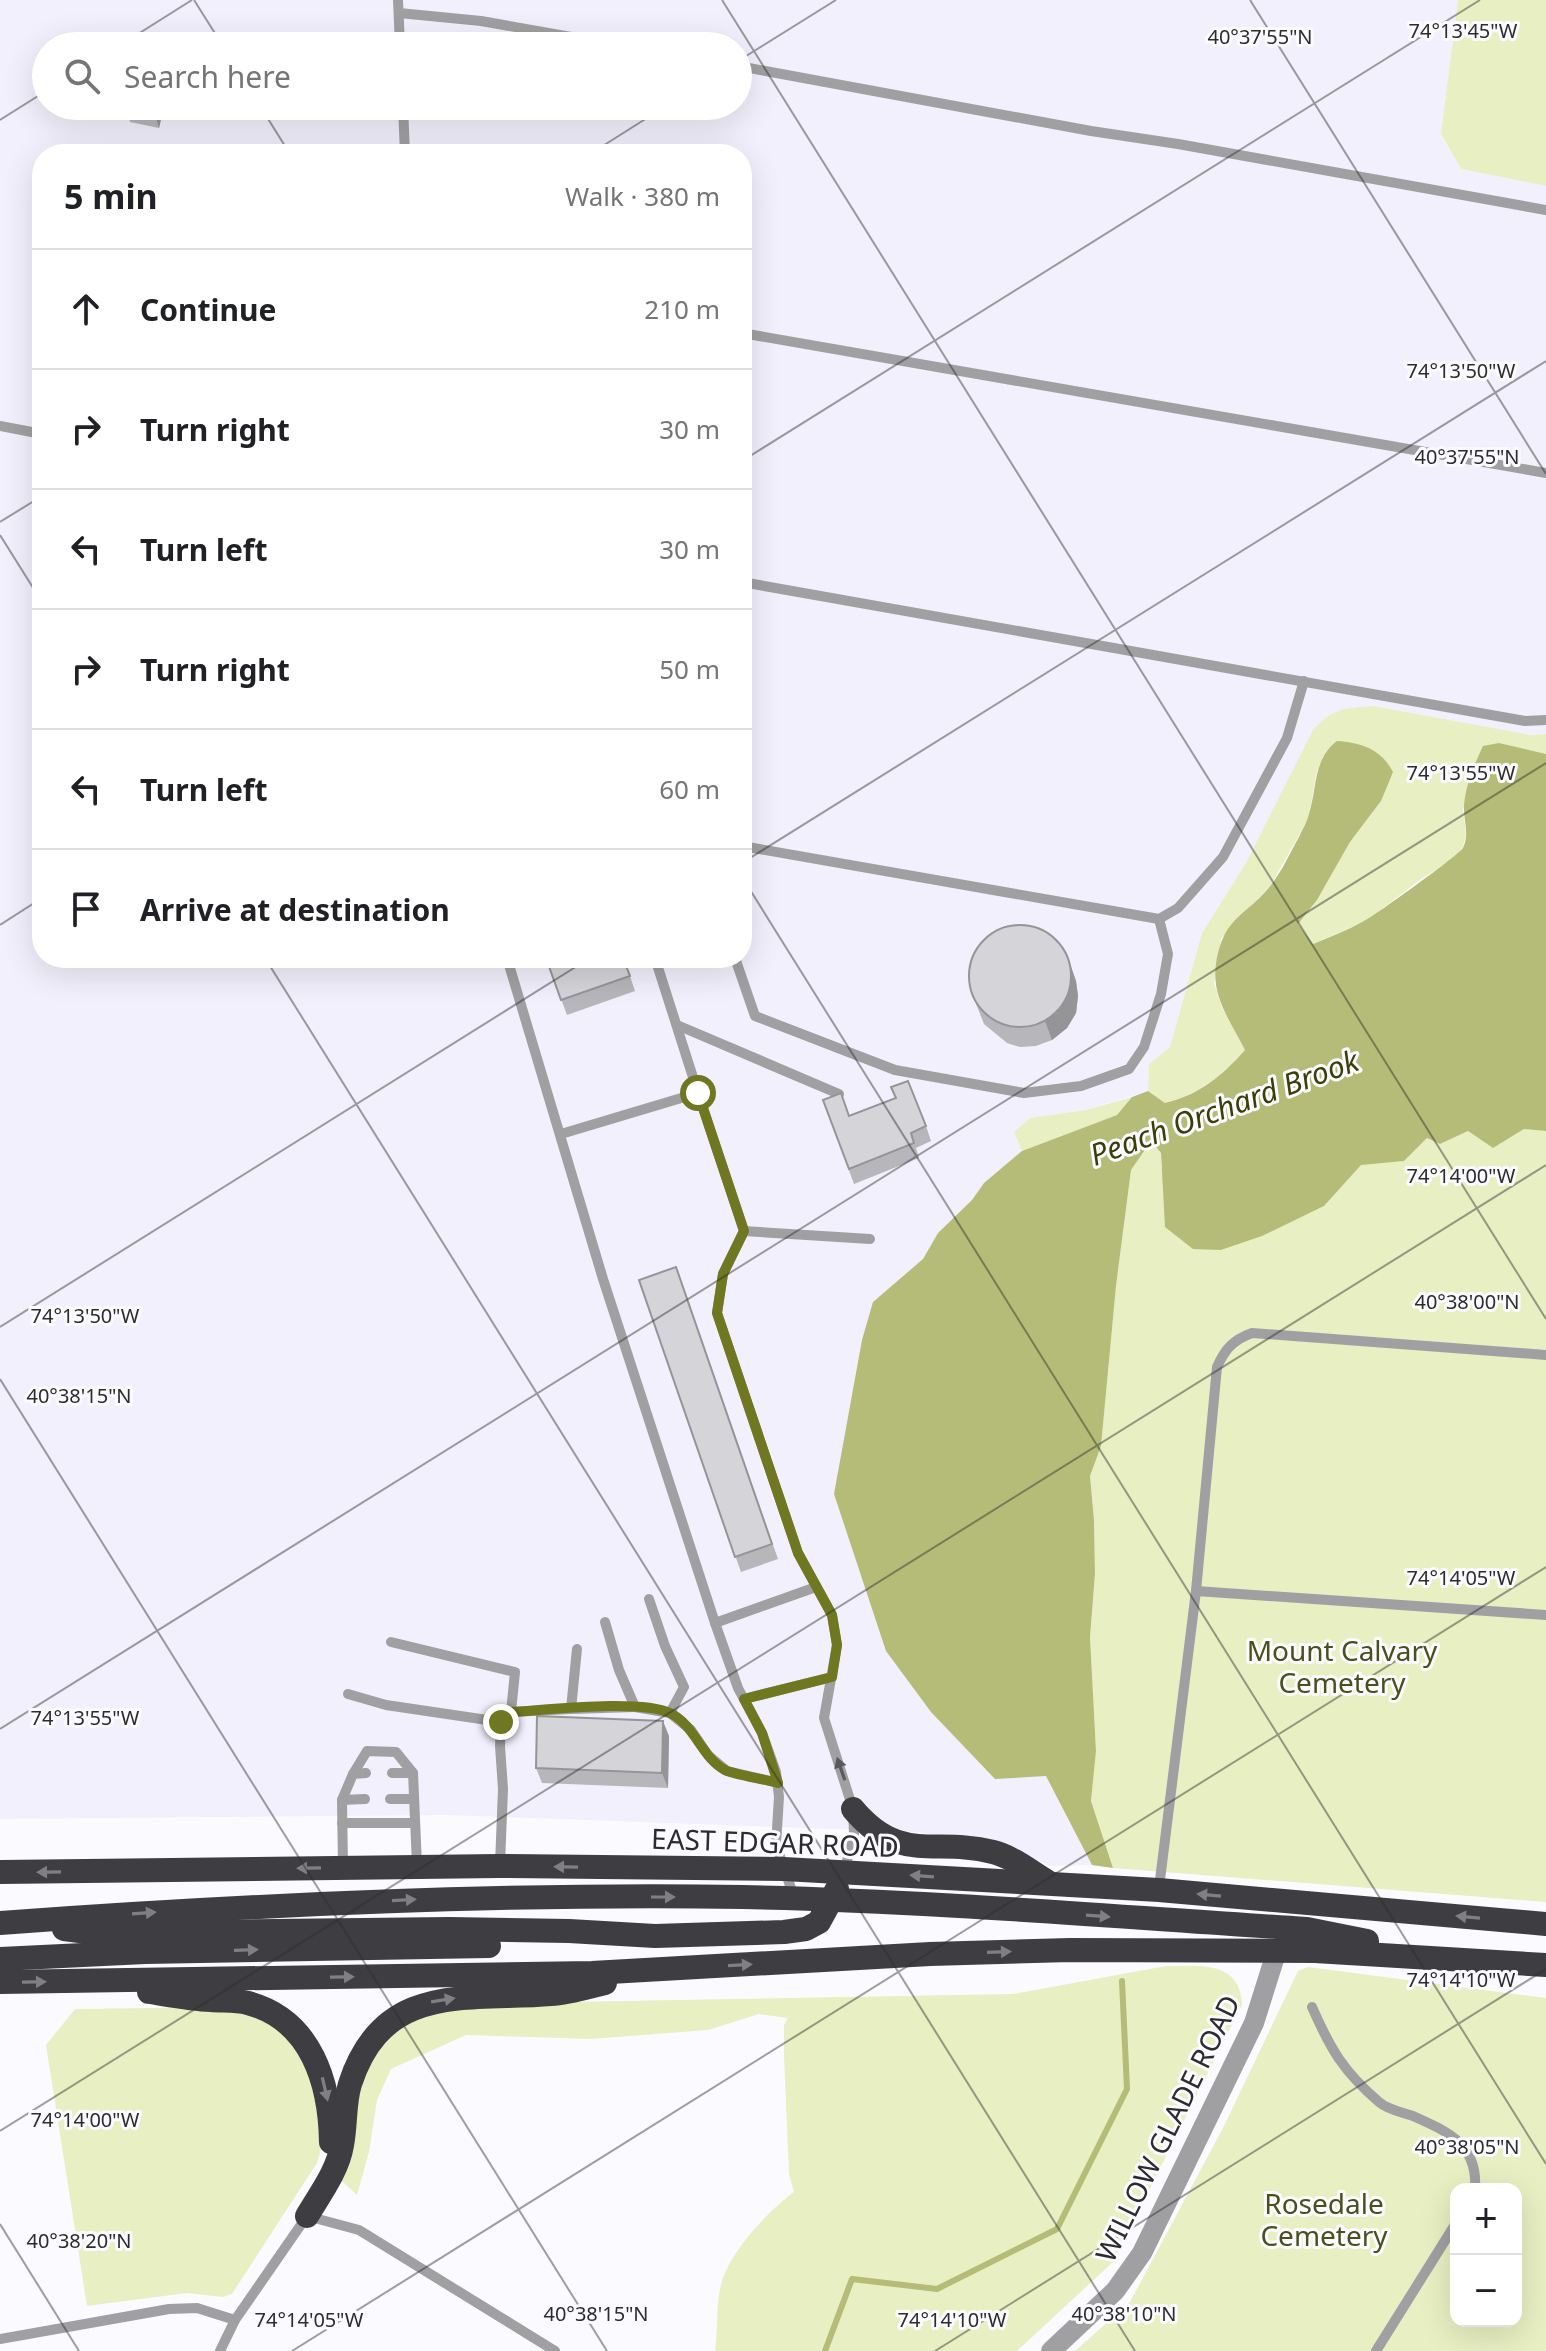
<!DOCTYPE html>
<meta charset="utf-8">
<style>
body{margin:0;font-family:"Noto Sans",sans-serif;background:#f6f6f6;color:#202124}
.controls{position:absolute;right:24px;bottom:24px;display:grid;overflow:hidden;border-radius:16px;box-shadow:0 8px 32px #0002}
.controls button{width:72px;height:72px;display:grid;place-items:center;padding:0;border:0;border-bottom:2px solid #e0e0e0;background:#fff;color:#202124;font:40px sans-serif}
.stop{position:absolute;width:24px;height:24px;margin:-18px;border:6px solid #6f7720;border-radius:50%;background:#fff}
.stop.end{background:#6f7720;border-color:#fff;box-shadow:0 2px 8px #0008}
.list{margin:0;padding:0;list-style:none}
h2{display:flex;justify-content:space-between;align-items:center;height:104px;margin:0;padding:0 32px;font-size:34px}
h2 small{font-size:26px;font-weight:400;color:#757577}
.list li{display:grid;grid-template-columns:52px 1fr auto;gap:24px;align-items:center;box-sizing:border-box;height:120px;padding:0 32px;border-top:2px solid #e0e0e0}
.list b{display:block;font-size:30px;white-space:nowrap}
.list em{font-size:26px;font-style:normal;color:#757577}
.icon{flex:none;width:44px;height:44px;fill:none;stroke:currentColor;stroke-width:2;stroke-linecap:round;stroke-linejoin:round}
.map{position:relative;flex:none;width:1546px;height:2351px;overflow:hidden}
.search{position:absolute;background:#fff;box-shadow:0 8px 32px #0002;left:32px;top:32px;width:720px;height:88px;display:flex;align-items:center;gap:20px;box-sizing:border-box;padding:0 28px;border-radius:44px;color:#757577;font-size:30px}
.panel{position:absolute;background:#fff;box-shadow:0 8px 32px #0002;left:32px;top:144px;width:720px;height:824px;border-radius:32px}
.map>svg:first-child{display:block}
.built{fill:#f2f0fc;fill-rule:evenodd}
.green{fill:#e8efc2;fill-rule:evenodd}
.water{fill:#b4bc77}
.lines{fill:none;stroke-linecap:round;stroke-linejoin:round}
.stream{stroke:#b4bc77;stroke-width:6}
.lane{stroke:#a0a0a2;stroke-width:10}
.street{stroke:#a0a0a2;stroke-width:20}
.highway{stroke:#3e3d41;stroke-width:24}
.wall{fill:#b7b6ba}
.shaded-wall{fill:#959497}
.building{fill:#d5d4d8;stroke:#959497;stroke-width:2}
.oneway{fill:#5a5a5c}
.oneway2{fill:#808084}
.route{stroke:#6f7720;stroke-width:10}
.ticks{fill:none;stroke:#2c2c2e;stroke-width:2;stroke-opacity:0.45}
.labels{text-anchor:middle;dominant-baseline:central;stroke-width:6;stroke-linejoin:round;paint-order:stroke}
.park-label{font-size:28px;fill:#4a4f1c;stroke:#fbfbff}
.street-label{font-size:28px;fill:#2c2c2e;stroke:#fbfbff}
.water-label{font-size:30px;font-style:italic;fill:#3a3f08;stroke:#fbfbff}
.ticks-label{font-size:20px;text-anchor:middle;fill:#2c2c2e;stroke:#fbfbff;stroke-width:6;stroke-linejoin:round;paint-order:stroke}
</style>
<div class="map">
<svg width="1546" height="2351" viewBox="0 0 1546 2351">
<rect width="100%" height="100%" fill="#fbfbff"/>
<!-- built -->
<path class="built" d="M0,0H1458L1441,135L1461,169L1546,186V734L1531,735L1373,706L1246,863L1202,933L1170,1047L1149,1064L1148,1091L1086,1110L1030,1118L1014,1132L1022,1151L984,1183L972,1200L938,1233L923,1259L873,1302L1046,1775L1092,1865L1049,1866L1001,1842L914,1832L445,1815L0,1819ZM46,46H738V106H46ZM42,154H742V958H42Z"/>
<!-- green -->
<g class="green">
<path d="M1458,0H1546V186L1461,169L1441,134Z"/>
<path d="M1373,706L1531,735L1546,734V754L1499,743L1463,809L1466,834L1463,847L1454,859L1421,879L1366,921L1313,944L1298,924L1317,900L1350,842L1381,801L1317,769L1309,816L1297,839L1270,886L1221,939L1214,983L1222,1008L1245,1050C1222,1076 1199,1094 1165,1103L1148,1091L1149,1064L1170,1047L1202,933L1246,863L1313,730C1334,707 1344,709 1373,706Z"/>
<path d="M1132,1097L1117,1115L1022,1151L1014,1132L1030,1118L1086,1110Z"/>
<path d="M1524,1129L1546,1131V1902L1113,1868L1091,1801L1096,1751L1090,1637L1095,1574L1094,1520L1090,1476L1101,1446L1116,1286L1131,1170L1150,1141L1161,1153V1167L1221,1250L1262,1236L1324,1206L1361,1164L1404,1161L1427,1138L1440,1144L1468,1131L1493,1148Z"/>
<path d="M1166,1966C1199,1966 1241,1960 1242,2005L1113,2262L1017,2351H715C718,2331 716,2309 720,2289C726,2255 767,2212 794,2192L789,2174L784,2055V2025L788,2018L759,2014L708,2030L590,2039L466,2035L391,2069L377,2100L369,2152L357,2195L333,2173L374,2038L451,2004L1013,1994Z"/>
<path d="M1308,1967L1546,1998V2351H1075L1130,2302L1223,2128L1298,1971ZM1456,2189H1516V2321H1456Z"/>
<path d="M226,2007L260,2017L291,2040L317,2090L322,2146L317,2163L232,2294L223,2297L187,2293L87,2306L46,2045L75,2009Z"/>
</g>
<!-- water -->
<path class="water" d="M1337,741C1362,743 1381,749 1393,772L1381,801L1350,842L1317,900L1298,924L1313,944C1330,937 1348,930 1364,921C1376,915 1460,854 1463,848C1470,834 1463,819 1464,805C1466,784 1474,765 1483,746L1499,743L1546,754V1131L1524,1129L1493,1148L1468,1131L1440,1144L1427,1138L1404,1161L1361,1165L1324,1206L1262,1236L1221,1250L1193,1249L1165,1227L1161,1153L1151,1141L1131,1170L1116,1286L1101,1446L1090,1476L1094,1520L1095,1574L1090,1637L1096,1751L1091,1801L1113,1868L1092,1865L1046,1776L995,1779L931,1712L886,1651L834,1494L862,1340L873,1302L923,1259L938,1233L972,1200L984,1183L1022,1151L1117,1115L1132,1097L1148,1091L1165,1103C1199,1095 1222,1076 1245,1050C1231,1022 1211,997 1216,964C1224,915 1245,918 1271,885C1282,871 1290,853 1299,837C1302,830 1307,822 1309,814C1317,789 1313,759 1337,741Z"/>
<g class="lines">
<!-- stream -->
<path class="stream" d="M825,2351L852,2279L937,2289L1057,2229L1127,2089L1122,1981"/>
<!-- lane -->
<g class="lane">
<path d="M398,0L400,46"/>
<path d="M399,13L481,21L622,46"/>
<path d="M738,66L1091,131L1178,144L1546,210"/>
<path d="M403,106L405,154"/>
<path d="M742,333L1546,473"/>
<path d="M0,426L42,434"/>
<path d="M742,582L1525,721L1546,720"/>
<path d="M742,846L1159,919L1178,908L1223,857L1287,738L1304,681"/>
<path d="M507,958L603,1279L715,1623L738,1688L762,1733L776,1772L779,1797L776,1845L794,1897"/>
<path d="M655,958L698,1093"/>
<path d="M735,958L755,1016L895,1070L1024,1093L1081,1086L1129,1069L1144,1047L1161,994L1168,954L1159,919"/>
<path d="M677,1025L839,1094"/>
<path d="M561,1134L698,1093L744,1231L723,1274L717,1313L798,1553L832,1615L837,1645L824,1718L853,1809L854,1834L844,1872"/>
<path d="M744,1231L870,1239"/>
<path d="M1196,1591L1546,1615"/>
<path d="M649,1599L665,1646L684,1687L670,1713L691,1730L708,1755L727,1771L778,1783"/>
<path d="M605,1622L619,1670L635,1707L670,1713"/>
<path d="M715,1623L816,1587"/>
<path d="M391,1642L515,1672L511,1712"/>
<path d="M577,1649L571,1709L635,1707"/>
<path d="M348,1694L386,1705L501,1722"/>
<path d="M744,1699L832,1677"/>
<path d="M392,1773H413L417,1865"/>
<path d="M353,1774L367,1751L396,1752L413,1773"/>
<path d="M390,1799H414"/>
<path d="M342,1800L365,1799"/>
<path d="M342,1823H415"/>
<path d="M500,1864L503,1789L500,1746L501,1722L511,1712L571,1709"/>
<path d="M343,1868L342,1800L353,1774L366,1773"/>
<path d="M1159,1888L1196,1591L1217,1367C1225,1349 1233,1340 1252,1333L1546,1355"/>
<path d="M1312,2007C1331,2050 1343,2071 1379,2102C1388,2110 1402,2112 1413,2116C1449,2132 1478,2145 1475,2189"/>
<path d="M0,2339L169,2309L197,2308L235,2320"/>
<path d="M220,2351L235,2320L307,2216L359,2230L555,2351"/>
<path d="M1376,2351L1456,2223"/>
</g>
<!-- street -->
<path class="street" d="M1051,2351L1115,2291L1142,2253L1254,2023L1277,1950"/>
<!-- highway -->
<g class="highway">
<path d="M853,1809C900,1865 934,1837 993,1852C1013,1857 1031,1872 1048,1882"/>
<path d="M0,1872L499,1866L784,1869L1159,1890L1546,1924"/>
<path d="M0,1923C247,1905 495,1893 743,1897C931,1901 1119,1917 1307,1929L1367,1941"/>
<path d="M64,1929L95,1933L449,1929L569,1931L655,1936L784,1932L806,1929L819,1922L837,1889"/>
<path d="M0,1959L145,1952L489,1946"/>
<path d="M0,1982L592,1973L930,1954L1070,1950L1315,1951L1546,1965"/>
<path d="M149,1992C169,1995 190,1999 211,2000C223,2001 236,2000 248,2003C312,2020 330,2084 331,2142"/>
<path d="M307,2216C320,2194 338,2170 342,2145C346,2125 344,2103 350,2084C383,1981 468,2001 551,1994C569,1993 588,1987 605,1983"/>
</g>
</g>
<!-- wall -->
<g class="wall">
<path d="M164,106L159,128L130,122L127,111Z"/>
<path d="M546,958H624L635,991L567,1015Z"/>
<path d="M1069,961L1076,981L1078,996L1076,1013L1067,1028L1052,1040L1036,1046L1020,1047L1007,1043L984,1024L971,991Z"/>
<path d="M823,1100L849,1116L926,1126L931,1141L916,1148L919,1158L854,1184Z"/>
<path d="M676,1267L778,1559L741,1572L639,1280Z"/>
<path d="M669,1736L668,1788L542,1783L536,1768Z"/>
</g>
<!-- shaded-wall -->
<g class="shaded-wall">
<path d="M158,106H164L159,128L156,118Z"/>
<path d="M1069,961L1076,981L1078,996L1076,1013L1067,1028L1052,1040L1045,1021Z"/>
<path d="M663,1721L669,1736L668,1788L662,1773Z"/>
</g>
<!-- building -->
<g class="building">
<path d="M128,106H158L156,118L127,111Z"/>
<circle cx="1020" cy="976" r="51"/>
<path d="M546,958H623L630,976L561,1000Z"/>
<path d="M908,1081L926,1126L911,1133L914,1143L849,1169L823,1100L841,1093L849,1116L896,1098L891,1087Z"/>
<path d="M676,1267L772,1544L735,1557L639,1280Z"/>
<path d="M537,1716L663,1721L662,1773L536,1768Z"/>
</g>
<!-- one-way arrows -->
<defs><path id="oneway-solid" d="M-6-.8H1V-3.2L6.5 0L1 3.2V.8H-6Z" transform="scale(2)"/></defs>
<use class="oneway" href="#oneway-solid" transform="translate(841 1769) rotate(-109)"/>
<g class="oneway2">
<use href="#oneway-solid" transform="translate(566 1867) rotate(-179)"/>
<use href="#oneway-solid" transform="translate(309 1868) rotate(179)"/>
<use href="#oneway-solid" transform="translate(49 1872) rotate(179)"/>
<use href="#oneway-solid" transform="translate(922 1876) rotate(-176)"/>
<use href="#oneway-solid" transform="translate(1209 1895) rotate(-175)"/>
<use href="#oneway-solid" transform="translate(663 1897)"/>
<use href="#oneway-solid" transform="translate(404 1900) rotate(-3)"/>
<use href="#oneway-solid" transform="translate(144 1913) rotate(-4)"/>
<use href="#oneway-solid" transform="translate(1098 1916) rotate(4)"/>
<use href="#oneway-solid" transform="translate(1468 1917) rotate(-175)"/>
<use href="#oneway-solid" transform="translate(246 1950) rotate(-2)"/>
<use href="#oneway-solid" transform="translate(999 1952) rotate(-2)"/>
<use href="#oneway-solid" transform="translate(740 1965) rotate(-3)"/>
<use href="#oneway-solid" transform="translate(342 1977) rotate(-1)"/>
<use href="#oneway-solid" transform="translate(34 1982) rotate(-1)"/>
<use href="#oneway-solid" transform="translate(443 2000) rotate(-9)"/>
<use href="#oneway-solid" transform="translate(325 2089) rotate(77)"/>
</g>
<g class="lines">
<!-- route -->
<path class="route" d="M501,1722L511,1712C547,1710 640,1699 670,1713C695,1725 701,1757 725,1770C735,1775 765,1779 778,1783L762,1733L744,1699L832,1677L837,1645L832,1615L798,1553L717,1313L723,1274L744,1231L698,1093"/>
</g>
<!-- ticks -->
<path class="ticks" d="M194,0L223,46M722,0L1546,1319M1250,0L1546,474M119,46L192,0M738,61L836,0M260,106L290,154M0,120L46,91M590,154L666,106M742,461L1480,0M0,522L42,496M0,535L42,602M742,863L1546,361M742,877L1546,2164M0,925L42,898M265,958L1135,2351M0,1327L590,958M0,1379L607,2351M0,1729L1546,763M0,2131L1546,1165M0,2224L79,2351M292,2351L1546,1567M935,2351L1546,1969"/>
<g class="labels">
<!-- park labels -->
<g class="park-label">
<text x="1342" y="1650">Mount Calvary<tspan x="1342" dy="32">Cemetery</tspan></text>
<text x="1324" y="2203">Rosedale<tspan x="1324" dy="32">Cemetery</tspan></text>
</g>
<!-- street labels -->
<g class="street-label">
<text transform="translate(775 1842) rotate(2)">EAST EDGAR ROAD</text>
<text transform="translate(1167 2128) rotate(-64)">WILLOW GLADE ROAD</text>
</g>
<!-- water labels -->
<g class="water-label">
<text transform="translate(1224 1107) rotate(-20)">Peach Orchard Brook</text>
</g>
</g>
<g class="ticks-label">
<text x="1463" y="38">74°13'45"W</text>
<text x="1260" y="44">40°37'55"N</text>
<text x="1461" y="378">74°13'50"W</text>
<text x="1467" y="464">40°37'55"N</text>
<text x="1461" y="780">74°13'55"W</text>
<text x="1461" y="1183">74°14'00"W</text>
<text x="1467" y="1309">40°38'00"N</text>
<text x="85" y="1323">74°13'50"W</text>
<text x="79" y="1403">40°38'15"N</text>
<text x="1461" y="1585">74°14'05"W</text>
<text x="85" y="1725">74°13'55"W</text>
<text x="1461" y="1987">74°14'10"W</text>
<text x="85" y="2127">74°14'00"W</text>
<text x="1467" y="2154">40°38'05"N</text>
<text x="79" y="2248">40°38'20"N</text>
<text x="596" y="2321">40°38'15"N</text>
<text x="1124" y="2321">40°38'10"N</text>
<text x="309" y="2327">74°14'05"W</text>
<text x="952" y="2327">74°14'10"W</text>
</g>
</svg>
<div class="controls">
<button>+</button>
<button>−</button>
</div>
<div class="stop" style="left:698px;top:1093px"></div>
<div class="stop end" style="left:501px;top:1722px"></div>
<div class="search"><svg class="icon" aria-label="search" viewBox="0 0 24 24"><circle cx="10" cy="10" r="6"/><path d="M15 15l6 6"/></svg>Search here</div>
<section class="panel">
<h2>5 min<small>Walk · 380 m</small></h2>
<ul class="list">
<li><svg class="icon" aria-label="ahead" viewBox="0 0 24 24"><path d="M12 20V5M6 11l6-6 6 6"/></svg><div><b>Continue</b></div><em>210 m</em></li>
<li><svg class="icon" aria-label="right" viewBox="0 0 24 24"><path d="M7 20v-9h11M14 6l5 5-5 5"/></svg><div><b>Turn right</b></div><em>30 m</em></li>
<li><svg class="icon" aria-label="left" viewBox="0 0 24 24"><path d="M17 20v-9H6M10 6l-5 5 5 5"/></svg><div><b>Turn left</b></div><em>30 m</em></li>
<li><svg class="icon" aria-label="right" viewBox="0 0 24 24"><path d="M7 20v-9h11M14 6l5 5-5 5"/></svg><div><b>Turn right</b></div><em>50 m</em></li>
<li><svg class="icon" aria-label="left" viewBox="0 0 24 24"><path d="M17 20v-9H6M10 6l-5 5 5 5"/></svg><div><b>Turn left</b></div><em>60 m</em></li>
<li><svg class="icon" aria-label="arrive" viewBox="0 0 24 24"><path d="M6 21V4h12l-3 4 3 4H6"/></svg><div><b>Arrive at destination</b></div></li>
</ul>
</section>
</div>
